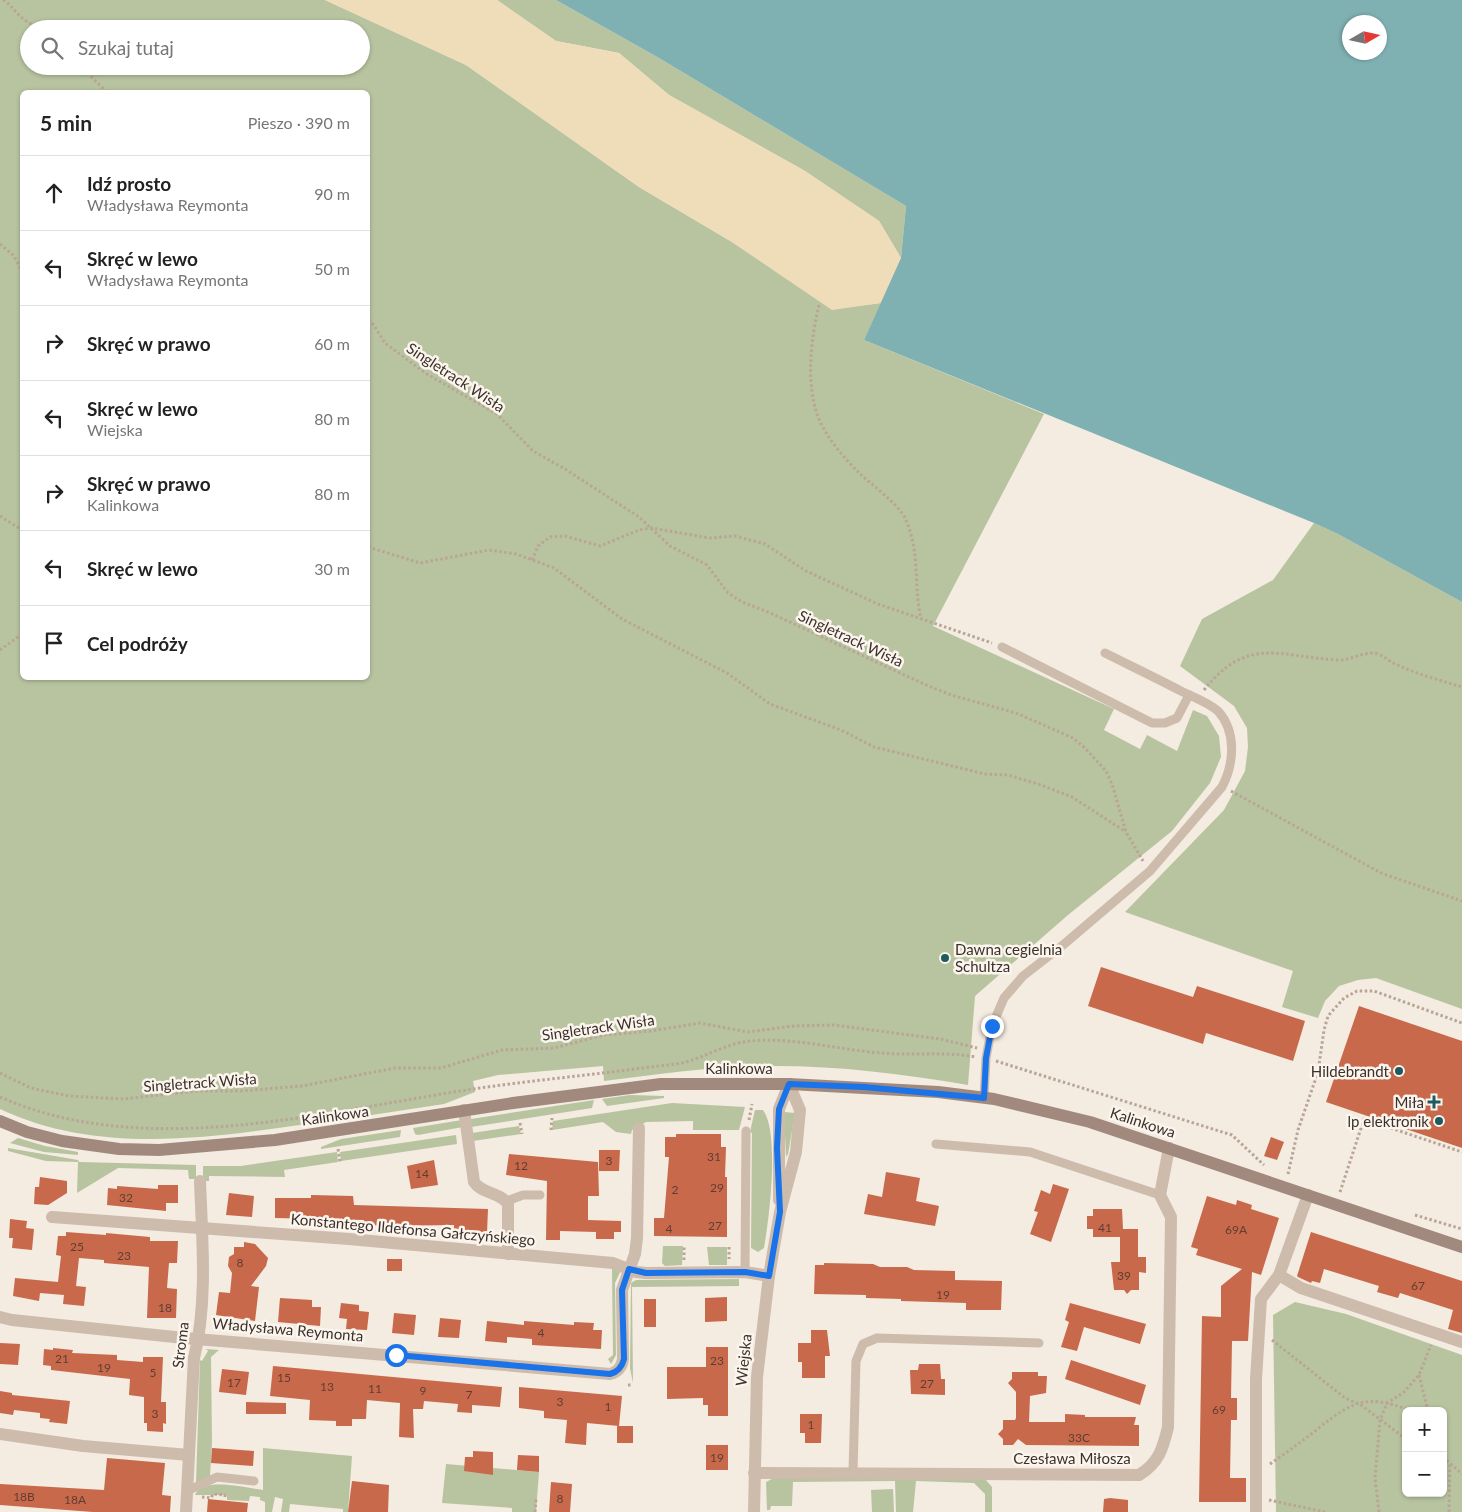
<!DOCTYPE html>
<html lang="pl">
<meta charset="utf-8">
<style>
body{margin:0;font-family:Lato,sans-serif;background:#f2f2f2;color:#222}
.controls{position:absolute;right:15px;bottom:15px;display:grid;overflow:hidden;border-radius:8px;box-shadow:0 1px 4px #0004}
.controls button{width:45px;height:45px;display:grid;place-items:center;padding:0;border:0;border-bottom:1px solid #e0e0e0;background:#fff;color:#222;font:25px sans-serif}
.compass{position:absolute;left:1342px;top:15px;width:45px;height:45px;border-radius:50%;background:#fff;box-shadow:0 1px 4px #0004;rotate:81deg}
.stop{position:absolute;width:15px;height:15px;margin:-11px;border:4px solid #1a73e8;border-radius:50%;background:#fff}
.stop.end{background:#1a73e8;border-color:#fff;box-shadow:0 1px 5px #0008}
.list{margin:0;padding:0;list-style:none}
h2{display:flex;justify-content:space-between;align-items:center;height:65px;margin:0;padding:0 20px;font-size:21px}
h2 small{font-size:16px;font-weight:400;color:#767676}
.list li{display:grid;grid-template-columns:32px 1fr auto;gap:15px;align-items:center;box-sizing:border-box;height:75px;padding:0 20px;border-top:1px solid #e0e0e0}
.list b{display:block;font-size:19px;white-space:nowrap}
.list p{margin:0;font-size:16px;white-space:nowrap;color:#767676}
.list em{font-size:16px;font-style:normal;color:#767676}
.icon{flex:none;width:28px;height:28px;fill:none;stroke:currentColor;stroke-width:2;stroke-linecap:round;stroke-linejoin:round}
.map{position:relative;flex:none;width:1462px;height:1512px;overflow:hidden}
.search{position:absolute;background:#fff;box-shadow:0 1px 4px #0004;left:20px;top:20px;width:350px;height:55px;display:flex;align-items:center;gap:12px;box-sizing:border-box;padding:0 18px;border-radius:28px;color:#767676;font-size:19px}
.panel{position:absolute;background:#fff;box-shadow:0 1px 4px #0004;left:20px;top:90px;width:350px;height:590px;border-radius:8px}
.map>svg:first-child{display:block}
.green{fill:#b8c4a0;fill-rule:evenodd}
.sand{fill:#efdcb8}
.water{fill:#7fb0b2;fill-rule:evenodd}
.building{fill:#c8694b}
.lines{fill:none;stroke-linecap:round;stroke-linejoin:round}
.path{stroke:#b9a596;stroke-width:3;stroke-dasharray:2.5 2.5;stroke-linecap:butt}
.lane{stroke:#cdbbac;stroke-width:9}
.street{stroke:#cdbbac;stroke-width:12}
.secondary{stroke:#a18a7d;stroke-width:12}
.route{stroke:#1a73e8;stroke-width:6}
.poi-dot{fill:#1f5a5e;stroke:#fbf5ee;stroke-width:2}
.labels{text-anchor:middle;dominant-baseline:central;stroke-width:5;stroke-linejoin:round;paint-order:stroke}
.number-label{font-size:12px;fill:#5e3e33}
.street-label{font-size:15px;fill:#3b302b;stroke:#fbf5ee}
.poi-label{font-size:15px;fill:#3b302b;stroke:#fbf5ee;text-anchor:end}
</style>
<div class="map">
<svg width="1462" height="1512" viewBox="0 0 1462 1512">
<rect width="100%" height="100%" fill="#f4ebe1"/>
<!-- green -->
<g class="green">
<path d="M0,0H325L466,65L639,187L732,242L832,309L881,303L864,340L1044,414L933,626L1114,709L1104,730L1140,749L1147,735L1177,751L1193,710L1207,716L1219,736L1221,757L1210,783L1172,831L1068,915L975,996L968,1085C904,1074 840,1066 775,1066C717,1065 661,1074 604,1081L603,1066L498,1075L473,1081L475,1092L444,1104C398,1111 352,1118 306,1124C205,1139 95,1154 0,1109ZM29,29H361V66H29ZM22,92H368V678H22Z"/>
<path d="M497,0H556L659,58L906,206L901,258L879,221L805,171L669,95L619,53L556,41Z"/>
<path d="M1314,523L1338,534L1462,602V1009L1376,978L1358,980L1339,986L1325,1001L1318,1018L1282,1007L1293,971L1125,912L1224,810L1245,771L1248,747L1247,728L1234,706L1180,666L1202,619L1273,580Z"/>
<path d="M630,1095L664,1096V1098L607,1106L602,1099Z"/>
<path d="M594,1100L592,1108L471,1127V1119Z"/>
<path d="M672,1103L745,1107L739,1130H693V1121L646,1122L632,1130L631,1134L616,1132L603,1122L552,1130L553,1121Z"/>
<path d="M755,1110H763C780,1133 769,1220 764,1248L758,1252L751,1248L752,1133L750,1132Z"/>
<path d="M784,1112L795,1113L788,1154L786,1157Z"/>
<path d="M462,1120L463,1127L418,1135L415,1134L413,1128Z"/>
<path d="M519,1126L521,1134L473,1141L472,1133Z"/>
<path d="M401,1130L400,1137L321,1149V1147L341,1139Z"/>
<path d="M456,1135L457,1144L341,1161L340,1152Z"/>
<path d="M18,1138L45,1146L78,1152V1155L44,1152L10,1143Z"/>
<path d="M8,1148L78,1160L79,1162L196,1165V1179H189L188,1170L118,1168L77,1193L78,1162L46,1161L8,1151Z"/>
<path d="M337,1152L338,1162L284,1170L285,1177L209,1176V1181H203V1166H241Z"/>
<path d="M663,1246H683L682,1265L665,1266L662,1263Z"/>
<path d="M707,1247H727V1265H709Z"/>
<path d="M612,1268L621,1270L615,1283L616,1355L611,1364L608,1359L613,1355Z"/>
<path d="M739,1279V1286L632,1287L633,1383L630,1368L631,1283L636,1280Z"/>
<path d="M1295,1302L1346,1314L1462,1355V1512H1276L1273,1315ZM1406,1411H1443V1493H1406Z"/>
<path d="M206,1349L219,1350L211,1357L212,1443L210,1476L196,1483L200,1360L202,1361L208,1351Z"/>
<path d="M263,1448L352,1456L348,1512H343V1509L290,1504L289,1512H281L283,1499L275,1497L272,1512H265V1502L260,1500V1497L250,1496L249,1501L227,1500V1495H195C202,1476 247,1488 263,1490Z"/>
<path d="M446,1464L539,1472L536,1512H512V1508L442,1503Z"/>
<path d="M772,1479H985L992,1487V1512H985V1494L974,1483L916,1481L913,1512H896L895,1481L793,1482L792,1506H771L770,1510H767L766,1482Z"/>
<path d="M893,1489L894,1512H872L871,1490Z"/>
</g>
<!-- sand -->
<path class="sand" d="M325,0H497L556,41L619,53L669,95L805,171L879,221L901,258L881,303L832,310L732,242L639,187L466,65Z"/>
<!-- water -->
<path class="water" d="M556,0H1462V602L1338,534L1314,523L864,340L901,258L906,206L659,58ZM1350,22H1380V52H1350Z"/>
<!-- building -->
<g class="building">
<path d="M1101,967L1193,997L1197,986L1305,1021L1293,1061L1206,1033L1203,1044L1088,1006Z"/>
<path d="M1359,1006L1462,1041V1148L1326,1102Z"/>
<path d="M676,1134H721V1147H726L725,1177H727V1237L654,1236V1218H664L669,1157H665V1137H676Z"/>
<path d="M1271,1137L1284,1142L1277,1160L1264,1156Z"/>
<path d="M599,1150H620L619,1171H599Z"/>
<path d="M509,1154L598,1162L599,1196H588V1220L621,1221V1232H614V1239H596V1232L560,1231V1240H546L547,1181L506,1175Z"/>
<path d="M434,1160L438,1185L411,1189L407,1166Z"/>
<path d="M886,1172L920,1178L916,1201L939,1206L935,1226L864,1214L868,1194L882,1197Z"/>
<path d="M40,1177L67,1181V1193L48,1205L34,1204L35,1187H39Z"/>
<path d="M1053,1184L1069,1189L1051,1242L1030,1234L1038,1212L1034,1211L1041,1190L1050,1194Z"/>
<path d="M158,1185H178V1203H166V1211L107,1205L108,1188L117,1189V1186L158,1189Z"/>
<path d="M229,1193L254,1196L252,1217L226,1215Z"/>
<path d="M311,1195L353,1196L354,1205L488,1209L487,1233L454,1231V1225L381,1226L364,1224V1220L275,1218V1198H311Z"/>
<path d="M1207,1196L1236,1205L1237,1200L1252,1205L1251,1209L1279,1218L1261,1275L1252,1272L1248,1341H1232L1231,1398H1237V1420H1231L1230,1478H1246V1502H1199L1202,1316L1221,1317V1286L1242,1269L1196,1255L1198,1249L1191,1247Z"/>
<path d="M1093,1209H1122L1123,1229H1138V1257H1146V1273L1139,1272V1290H1131L1127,1294L1124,1290H1114L1111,1262H1120V1237H1093V1229H1087V1216H1093Z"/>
<path d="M10,1219L27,1221L26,1228L34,1229L32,1250L12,1248L13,1238H9Z"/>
<path d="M66,1232L106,1235V1233L150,1237V1241H178L177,1263H169L167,1288L177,1289L176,1318H147L149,1267L104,1263V1260L79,1258L76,1286L86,1287L84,1306L63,1304L64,1295L40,1293L39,1301L13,1296L15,1278L58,1282L61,1256L56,1255L58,1236H66Z"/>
<path d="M1311,1232L1462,1281V1333L1448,1329L1453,1310L1400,1293L1398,1298L1377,1292L1379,1286L1324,1269L1320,1283L1312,1281L1311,1283L1298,1277L1297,1276Z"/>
<path d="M244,1242L255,1244L268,1258L266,1266L251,1286L259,1287L255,1321L216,1315L219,1292L230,1293L232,1273L228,1266L229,1257L234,1254V1247H244Z"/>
<rect x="387" y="1259" width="15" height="12"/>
<path d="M824,1263L873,1264L880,1267H907L914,1270L955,1271V1280L1002,1281L1001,1310H966V1303L901,1301V1299L866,1298V1295L814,1294L815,1265H824Z"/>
<path d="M727,1297V1321L705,1322V1298Z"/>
<path d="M280,1298L312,1300V1307H321L320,1326L278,1322Z"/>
<rect x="644" y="1299" width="12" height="28"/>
<path d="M341,1303L359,1305V1311L369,1312L367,1330L346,1329L347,1319L339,1318Z"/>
<path d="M1070,1303L1146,1324L1140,1344L1084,1327L1077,1351L1061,1347L1069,1322L1065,1320Z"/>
<path d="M394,1313L416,1315L414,1335L392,1333Z"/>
<path d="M440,1318L461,1320L459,1338L438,1337Z"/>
<path d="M487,1321L524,1325V1321L574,1325V1322L594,1323L593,1330H602L601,1349L532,1345V1339L507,1337V1343L485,1341Z"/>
<path d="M811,1330H827L830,1356H825V1378H802V1362H798V1343H811Z"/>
<path d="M0,1343L20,1344L18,1365L0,1364Z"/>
<path d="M706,1347H728V1416H708V1405H703V1398L667,1399V1367H706Z"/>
<path d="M53,1348L73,1350L72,1353L117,1355V1360L143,1362V1357H163L161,1402H166V1424L163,1423V1432L147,1431V1423H144V1397L129,1395L130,1379L51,1370V1366L43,1365L44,1349L53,1350Z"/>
<path d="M1071,1360L1146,1385L1140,1405L1065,1379Z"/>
<path d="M919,1364H940L941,1379H945V1395L911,1394L910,1370H918Z"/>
<path d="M273,1366L502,1387L500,1407L472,1405V1413L457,1412L458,1404L424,1401L423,1409H413L414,1438L399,1437L400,1403L367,1400L366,1419H352V1426H336V1421L309,1420L310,1400L270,1396Z"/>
<path d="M222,1369L249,1372L246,1395L219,1392Z"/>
<path d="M1012,1372H1038V1376H1047L1046,1393L1030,1396L1029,1422H1065V1414L1085,1415V1417H1136L1134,1425H1139V1446L1026,1445L1018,1439L1013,1445H1003V1439L998,1434L1003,1429V1420H1015L1016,1418V1392L1008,1383L1012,1379Z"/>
<path d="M519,1387L622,1396L619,1426L587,1423L586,1445L565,1443L567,1420L544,1418V1411L519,1408Z"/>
<path d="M0,1391L12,1393V1395L70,1401L67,1424L49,1422L50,1419L40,1418V1413L14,1410L13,1415L0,1413Z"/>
<path d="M246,1402L286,1403V1414H246Z"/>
<path d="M800,1414H822L821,1443H805V1433H800Z"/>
<rect x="617" y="1426" width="16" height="17"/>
<rect x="706" y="1445" width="22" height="25"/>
<path d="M212,1448L254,1451L253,1466L211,1463Z"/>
<path d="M473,1451L493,1452V1475L464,1471L465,1457H473Z"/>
<path d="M518,1455L539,1456V1472L517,1470Z"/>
<path d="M107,1458L165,1463L162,1495L171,1496L170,1512H93L0,1505V1484L104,1490Z"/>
<path d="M352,1481L389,1485L388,1512H348Z"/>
<path d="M551,1482L572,1484L570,1512H549Z"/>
<path d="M1110,1498L1128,1500V1512H1103L1104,1499Z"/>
<path d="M208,1499L248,1503L247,1512H207Z"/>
</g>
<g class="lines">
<!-- path -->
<g class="path">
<path d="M3,0C12,5 16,14 25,20C29,24 35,24 39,29"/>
<path d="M80,66L107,92"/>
<path d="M0,244L13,255L22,270"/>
<path d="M819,305C811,339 806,380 817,414C824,435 844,458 859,473C871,484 898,504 905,518C921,552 913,584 921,619"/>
<path d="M368,320L373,324L385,343L425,373L497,414L533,451L565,469L639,517L670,546L707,565L728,593L742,602L768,612L924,684L951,695L1016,713L1073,738L1085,748L1106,771L1112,784L1126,832L1143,861"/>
<path d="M0,516L22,530"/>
<path d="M368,547L420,563L489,550L516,554L554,568L622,619L727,673L770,704L841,730L874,747L985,774L1008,775L1041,785L1072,797L1126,832"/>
<path d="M532,560L538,546L550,537L565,536L600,546L639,530L651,528L710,538L735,536L765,544L806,571L878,604L992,643"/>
<path d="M0,650L22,634"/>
<path d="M1204,690C1247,636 1278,656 1336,660C1348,661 1361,653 1373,653C1380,653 1388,660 1393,663C1416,674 1439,680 1462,687"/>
<path d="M1231,791L1381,873L1462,901"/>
<path d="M996,1061L1232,1135L1264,1165"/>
<path d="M0,1073L31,1088L69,1096L123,1099L197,1091H240L302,1086L395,1068H441L502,1050L554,1048L604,1035L651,1031L700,1023L748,1032L793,1026L834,1025L940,1039L977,1048"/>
<path d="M0,1097C147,1162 328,1110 480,1088C529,1081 579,1076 628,1070C646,1067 664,1066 682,1063C703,1058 722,1046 743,1042C788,1035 837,1050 882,1053C913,1056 944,1051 976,1057"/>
<path d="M749,1120L752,1104"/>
<path d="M520,1123L522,1134"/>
<path d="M551,1130L552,1118"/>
<path d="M338,1149L340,1162"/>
<path d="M1288,1174L1298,1130L1318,1072L1324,1030L1328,1016L1344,998L1357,991H1374L1462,1023"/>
<path d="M1340,1192L1364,1119L1462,1152"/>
<path d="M1415,1215L1462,1229"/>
<path d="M729,1247V1259"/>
<path d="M684,1260V1246"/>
<path d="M1272,1340L1345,1398L1361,1405L1406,1439"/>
<path d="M1419,1375L1428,1411"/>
<path d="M628,1385H633"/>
<path d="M1443,1450L1446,1457"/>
<path d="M1443,1457L1462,1474"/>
<path d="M1270,1464C1287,1452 1304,1440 1320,1427C1354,1400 1368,1394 1411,1411"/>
<path d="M202,1497L211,1498L213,1494L225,1495V1499"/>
<path d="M1269,1500L1325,1512"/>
<path d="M535,1512L536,1499"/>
<path d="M1379,1512L1375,1478L1380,1420L1387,1403L1403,1393L1419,1375L1431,1345"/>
<path d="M1449,1512L1450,1462"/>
</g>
<!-- lane -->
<g class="lane">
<path d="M1002,647L1152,723H1165L1177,718L1189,695"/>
<path d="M984,1098L986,1058L992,1026L1004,998L1023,976L1063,945L1150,871L1222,787C1234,764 1237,732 1218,711C1208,702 1193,697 1181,691C1156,678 1131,666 1105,653"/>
<path d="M936,1144L1030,1152L1160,1195"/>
<path d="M507,1201L523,1195H540"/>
<path d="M745,1272L746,1131"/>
<path d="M853,1472L856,1361L863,1344L877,1338L1039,1343"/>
<path d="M187,1491L217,1477L254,1481"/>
</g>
<!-- street -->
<g class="street">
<path d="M464,1110L474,1182C482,1194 500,1192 508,1204V1254"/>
<path d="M779,1200V1109L789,1084"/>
<path d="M52,1217L349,1239L613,1263L636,1272L646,1273L745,1272L769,1276"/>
<path d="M1279,1275L1301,1288L1462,1342"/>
<path d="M0,1317L12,1320L184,1338L610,1374C618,1372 622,1367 623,1359L622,1290L635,1254L637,1238L639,1128"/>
<path d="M0,1434L83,1446L189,1455"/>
<path d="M754,1473L1139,1475C1159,1463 1163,1448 1168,1427L1171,1217L1160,1195L1169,1148"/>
<path d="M186,1512L194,1358C208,1302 202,1238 200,1181"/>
<path d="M754,1512L757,1377L769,1276L780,1212L796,1152L800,1110L789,1084"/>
<path d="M1256,1512V1379L1261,1299L1279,1275L1308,1195"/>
</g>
<!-- secondary -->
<path class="secondary" d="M0,1121L27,1132L62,1141L119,1149L159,1150L275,1140L513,1103L661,1084H789L938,1092L994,1099L1090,1122L1462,1247"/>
</g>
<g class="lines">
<!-- route -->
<path class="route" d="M396,1355L610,1374C618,1372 622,1367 624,1359L622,1290L629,1269L646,1273L745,1272L769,1276L780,1212L777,1148L779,1109L789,1084L864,1087L984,1098L986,1058L992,1026"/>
</g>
<!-- markers -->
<g class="poi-dot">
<circle cx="945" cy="958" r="5"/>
<circle cx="1399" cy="1071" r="5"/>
<path d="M1431.5 1094.5h5v5h5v5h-5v5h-5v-5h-5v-5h5z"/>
<circle cx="1439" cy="1121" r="5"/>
</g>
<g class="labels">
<!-- number labels -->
<g class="number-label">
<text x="714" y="1156">31</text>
<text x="609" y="1160">3</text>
<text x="521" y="1165">12</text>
<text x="422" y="1173">14</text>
<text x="717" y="1187">29</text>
<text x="675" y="1189">2</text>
<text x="126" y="1197">32</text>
<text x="715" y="1225">27</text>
<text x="1105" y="1227">41</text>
<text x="669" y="1228">4</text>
<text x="1236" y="1229">69A</text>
<text x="77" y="1246">25</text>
<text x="124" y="1255">23</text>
<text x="240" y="1262">8</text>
<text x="1124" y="1275">39</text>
<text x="1418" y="1285">67</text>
<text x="943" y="1294">19</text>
<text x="165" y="1307">18</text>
<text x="541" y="1332">4</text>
<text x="62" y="1358">21</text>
<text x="717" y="1360">23</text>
<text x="104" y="1367">19</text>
<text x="153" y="1372">5</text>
<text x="284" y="1377">15</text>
<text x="234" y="1382">17</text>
<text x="927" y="1383">27</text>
<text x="327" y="1386">13</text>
<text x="375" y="1388">11</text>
<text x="423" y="1390">9</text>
<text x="469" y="1394">7</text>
<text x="560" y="1401">3</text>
<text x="608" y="1406">1</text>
<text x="1219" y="1409">69</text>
<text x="155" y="1413">3</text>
<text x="811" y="1424">1</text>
<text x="1079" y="1437">33C</text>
<text x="717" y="1457">19</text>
<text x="24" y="1496">18B</text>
<text x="560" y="1498">8</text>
<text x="75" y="1499">18A</text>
</g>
<!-- street labels -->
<g class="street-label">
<text transform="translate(456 377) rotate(33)">Singletrack Wisła</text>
<text transform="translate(851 638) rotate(25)">Singletrack Wisła</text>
<text transform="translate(598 1027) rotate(-8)">Singletrack Wisła</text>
<text x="739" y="1068">Kalinkowa</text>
<text transform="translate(200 1082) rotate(-4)">Singletrack Wisła</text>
<text transform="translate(335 1115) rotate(-8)">Kalinkowa</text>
<text transform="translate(1143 1122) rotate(18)">Kalinkowa</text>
<text transform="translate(413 1229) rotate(5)">Konstantego Ildefonsa Gałczyńskiego</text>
<text transform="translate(288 1329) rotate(5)">Władysława Reymonta</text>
<text transform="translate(180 1345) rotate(-83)">Stroma</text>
<text transform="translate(743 1360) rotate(-84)">Wiejska</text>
<text x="1072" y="1458">Czesława Miłosza</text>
</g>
<!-- poi labels -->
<g class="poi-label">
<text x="955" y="949" text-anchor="start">Dawna cegielnia<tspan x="955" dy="17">Schultza</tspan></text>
<text x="1389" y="1071">Hildebrandt</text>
<text x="1424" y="1102">Miła</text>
<text x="1429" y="1121">lp elektronik</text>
</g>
</g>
</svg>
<div class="controls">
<button>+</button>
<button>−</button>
</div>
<svg class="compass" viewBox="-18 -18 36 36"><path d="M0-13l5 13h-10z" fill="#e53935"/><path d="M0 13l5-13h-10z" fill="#767676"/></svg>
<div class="stop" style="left:396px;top:1355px"></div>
<div class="stop end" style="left:992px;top:1026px"></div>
<div class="search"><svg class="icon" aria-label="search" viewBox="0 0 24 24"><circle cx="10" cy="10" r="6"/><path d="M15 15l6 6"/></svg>Szukaj tutaj</div>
<section class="panel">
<h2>5 min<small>Pieszo · 390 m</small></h2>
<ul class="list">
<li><svg class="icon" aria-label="ahead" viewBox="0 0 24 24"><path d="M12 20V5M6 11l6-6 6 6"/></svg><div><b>Idź prosto</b><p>Władysława Reymonta</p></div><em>90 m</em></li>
<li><svg class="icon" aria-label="left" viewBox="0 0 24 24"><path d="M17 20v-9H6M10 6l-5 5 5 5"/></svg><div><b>Skręć w lewo</b><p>Władysława Reymonta</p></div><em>50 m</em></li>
<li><svg class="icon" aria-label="right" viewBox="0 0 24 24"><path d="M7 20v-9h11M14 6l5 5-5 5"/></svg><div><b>Skręć w prawo</b></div><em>60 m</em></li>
<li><svg class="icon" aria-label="left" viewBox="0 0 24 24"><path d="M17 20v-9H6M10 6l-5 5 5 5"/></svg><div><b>Skręć w lewo</b><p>Wiejska</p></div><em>80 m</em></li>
<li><svg class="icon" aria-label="right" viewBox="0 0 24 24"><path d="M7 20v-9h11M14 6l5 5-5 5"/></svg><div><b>Skręć w prawo</b><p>Kalinkowa</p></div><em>80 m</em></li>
<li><svg class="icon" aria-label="left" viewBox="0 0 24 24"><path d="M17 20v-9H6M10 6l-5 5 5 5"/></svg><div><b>Skręć w lewo</b></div><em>30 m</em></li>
<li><svg class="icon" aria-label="arrive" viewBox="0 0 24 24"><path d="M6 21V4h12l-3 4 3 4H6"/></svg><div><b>Cel podróży</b></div></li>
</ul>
</section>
</div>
